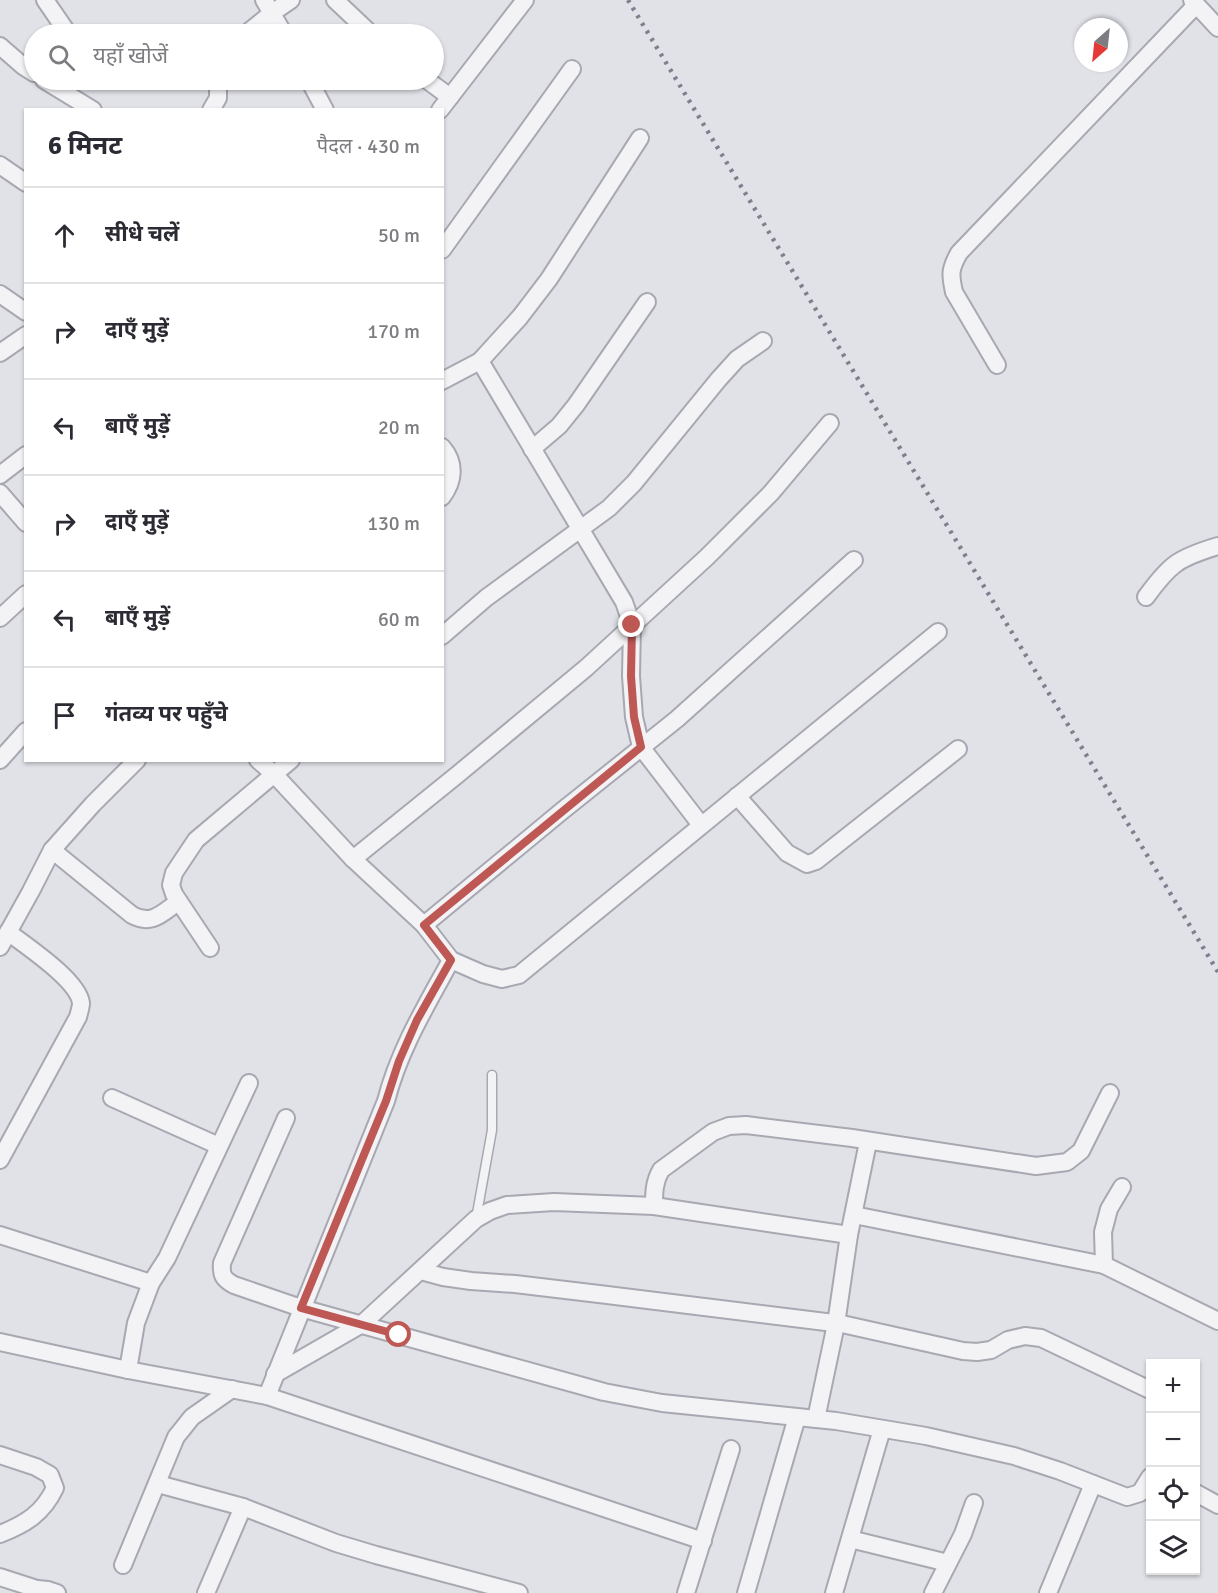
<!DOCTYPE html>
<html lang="hi">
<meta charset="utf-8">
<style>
body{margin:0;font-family:Signika,"Noto Sans Devanagari",sans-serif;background:#f2f2f3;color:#2b2b33}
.controls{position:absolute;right:18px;bottom:18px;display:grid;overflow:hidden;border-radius:0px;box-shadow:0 2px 4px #0004}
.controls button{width:54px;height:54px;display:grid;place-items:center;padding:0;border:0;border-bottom:2px solid #e1e1e2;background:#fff;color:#2b2b33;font:30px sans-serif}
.compass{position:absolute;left:1074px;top:18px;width:54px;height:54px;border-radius:50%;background:#fff;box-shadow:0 2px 4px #0004;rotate:207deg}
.stop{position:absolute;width:18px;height:18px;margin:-14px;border:4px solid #be5854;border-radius:50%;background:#fff}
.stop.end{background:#be5854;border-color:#fff;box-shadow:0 2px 6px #0008}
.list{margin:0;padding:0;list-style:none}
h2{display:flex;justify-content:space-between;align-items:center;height:78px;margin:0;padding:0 24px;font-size:26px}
h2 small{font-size:20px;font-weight:400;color:#7c7c81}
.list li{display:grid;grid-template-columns:39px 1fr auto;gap:18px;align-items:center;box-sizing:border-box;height:96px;padding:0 24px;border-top:2px solid #e1e1e2}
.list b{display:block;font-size:22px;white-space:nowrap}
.list em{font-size:20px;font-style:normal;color:#7c7c81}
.icon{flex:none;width:33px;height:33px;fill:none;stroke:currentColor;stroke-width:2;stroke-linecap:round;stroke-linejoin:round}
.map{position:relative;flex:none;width:1218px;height:1593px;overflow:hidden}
.search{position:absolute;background:#fff;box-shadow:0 2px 4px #0004;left:24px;top:24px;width:420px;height:66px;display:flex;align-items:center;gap:15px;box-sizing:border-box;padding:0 21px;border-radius:33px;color:#7c7c81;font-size:22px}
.panel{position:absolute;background:#fff;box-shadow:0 2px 4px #0004;left:24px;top:108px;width:420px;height:654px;border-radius:0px}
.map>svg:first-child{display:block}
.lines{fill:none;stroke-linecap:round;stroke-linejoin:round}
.service-casing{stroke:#a7a8b1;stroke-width:11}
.minor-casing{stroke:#a7a8b1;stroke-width:20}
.service{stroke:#f3f3f6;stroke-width:8}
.minor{stroke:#f3f3f6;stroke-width:16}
.rail{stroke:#7c808f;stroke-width:4.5;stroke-dasharray:3 6;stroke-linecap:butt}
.route{stroke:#be5854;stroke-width:8}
</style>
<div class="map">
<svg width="1218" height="1593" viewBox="0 0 1218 1593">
<rect width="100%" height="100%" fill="#e1e2e8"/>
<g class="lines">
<defs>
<path id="service" d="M476,1219L492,1130V1075"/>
<g id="minor">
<path d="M45,0L67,32"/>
<path d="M264,0L284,34"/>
<path d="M335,0L371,34"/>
<path d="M1192,0L1218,28"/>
<path d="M246,34L272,13L291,0"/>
<path d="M0,46L23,66L34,73"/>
<path d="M44,80L93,110"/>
<path d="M309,80L325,110"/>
<path d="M427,80L450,97"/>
<path d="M211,110L218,98V80"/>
<path d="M440,110L525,0"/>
<path d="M0,165L26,183"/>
<path d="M442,250L572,69"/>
<path d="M0,294L26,312"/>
<path d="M0,353L26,335"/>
<path d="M480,361L624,602L632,625L631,676L634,717L641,747L701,825"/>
<path d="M997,365L954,292C950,274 950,269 959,253L1196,5"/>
<path d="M442,381L480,361L520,317L549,279L640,138"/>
<path d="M442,447C456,463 454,481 442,497"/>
<path d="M532,449L559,426L576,405L647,302"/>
<path d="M0,475L26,455"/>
<path d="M0,493L26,523"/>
<path d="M1146,597C1170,564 1178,558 1218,546"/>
<path d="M0,618L26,594"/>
<path d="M442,636L486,598L609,508L634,483L718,380L737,359L763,341"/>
<path d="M0,760L26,731"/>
<path d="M258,760L274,774L353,859L424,925L451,960C426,1006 399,1050 386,1101L267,1396"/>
<path d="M737,796L787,853L807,864L816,861L958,749"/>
<path d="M52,850L132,915C152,926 162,913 178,902"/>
<path d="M353,859L457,775L586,668L707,557L771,493L830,423"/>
<path d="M424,925L562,811L677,719L854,560"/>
<path d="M0,947L31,891L52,850L93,804L137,760"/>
<path d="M210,948L174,894L171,885L174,873L196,840L291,760"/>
<path d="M451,960L483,974L502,979L519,975L938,632"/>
<path d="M112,1098L219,1146"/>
<path d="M286,1118L222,1263C221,1275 223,1279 234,1285L301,1308L604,1392L662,1403L836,1421L926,1436L1014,1456L1060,1471L1127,1497L1140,1493L1150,1477"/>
<path d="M0,1160L78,1017C79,1013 81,1007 81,1003C78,980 26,946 8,932"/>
<path d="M654,1206C654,1193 654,1182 661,1170L713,1132L729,1126L746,1125L852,1138L1036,1166L1067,1162L1081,1151L1110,1093"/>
<path d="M854,1215L1104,1265L1218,1321"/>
<path d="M0,1235L151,1283"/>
<path d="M1104,1265L1103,1232L1109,1209L1122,1187"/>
<path d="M421,1271L443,1277L471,1281L515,1284L599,1294L842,1324L963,1351L977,1352L991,1350L1008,1340L1025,1336L1041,1338L1150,1390"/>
<path d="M0,1342L128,1370L267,1396L703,1541"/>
<path d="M128,1370L136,1323L151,1283L167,1258L249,1083"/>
<path d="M275,1374L362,1324L476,1219L490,1211L507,1205L554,1202L654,1206L849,1235"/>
<path d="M816,1419L836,1324L849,1235L868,1142"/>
<path d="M0,1455L36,1467L50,1475L55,1488C43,1513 26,1524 0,1534"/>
<path d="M158,1484L243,1507L336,1543L376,1555L519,1593"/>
<path d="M1196,1493L1218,1505"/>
<path d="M850,1539L948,1563"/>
<path d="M123,1565L176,1437L192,1417L232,1389"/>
<path d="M0,1577L37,1589"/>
<path d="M33,1593L37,1589L48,1590L57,1593"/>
<path d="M206,1593L243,1507"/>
<path d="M686,1593L731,1449"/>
<path d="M746,1593L797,1417"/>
<path d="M834,1593L882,1429"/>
<path d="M933,1593L963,1534L974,1503"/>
<path d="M1048,1593L1093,1484"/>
</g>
</defs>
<!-- service casing -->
<use href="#service" class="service-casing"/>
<!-- minor casing -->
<use href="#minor" class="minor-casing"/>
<!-- service -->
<use href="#service" class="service"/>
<!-- minor -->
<use href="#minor" class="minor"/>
<!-- rail -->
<path class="rail" d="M628,0L1218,972"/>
</g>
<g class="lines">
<!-- route -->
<path class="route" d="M399,1335L301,1308L386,1101L399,1061L417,1020L451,960L424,925L641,747L634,717L631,676L632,625"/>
</g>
</svg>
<div class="controls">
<button>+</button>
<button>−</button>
<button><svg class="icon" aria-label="locate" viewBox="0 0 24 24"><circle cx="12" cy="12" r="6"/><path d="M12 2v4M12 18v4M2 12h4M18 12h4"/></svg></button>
<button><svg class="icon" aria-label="layers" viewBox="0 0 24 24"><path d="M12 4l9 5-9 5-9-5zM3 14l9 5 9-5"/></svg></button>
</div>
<svg class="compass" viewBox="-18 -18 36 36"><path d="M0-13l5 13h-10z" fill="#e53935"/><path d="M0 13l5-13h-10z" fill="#7c7c81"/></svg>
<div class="stop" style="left:399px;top:1335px"></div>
<div class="stop end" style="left:632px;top:625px"></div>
<div class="search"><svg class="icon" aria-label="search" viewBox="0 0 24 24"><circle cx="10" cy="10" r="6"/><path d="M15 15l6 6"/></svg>यहाँ खोजें</div>
<section class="panel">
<h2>6 मिनट<small>पैदल · 430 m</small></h2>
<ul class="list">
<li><svg class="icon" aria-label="ahead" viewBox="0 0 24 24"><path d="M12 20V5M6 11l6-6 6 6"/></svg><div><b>सीधे चलें</b></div><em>50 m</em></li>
<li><svg class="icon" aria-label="right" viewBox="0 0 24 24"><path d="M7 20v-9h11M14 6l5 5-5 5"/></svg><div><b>दाएँ मुड़ें</b></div><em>170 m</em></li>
<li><svg class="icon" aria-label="left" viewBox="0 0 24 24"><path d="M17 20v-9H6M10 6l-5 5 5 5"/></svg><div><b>बाएँ मुड़ें</b></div><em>20 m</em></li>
<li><svg class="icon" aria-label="right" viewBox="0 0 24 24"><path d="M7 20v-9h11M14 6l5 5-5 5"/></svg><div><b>दाएँ मुड़ें</b></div><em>130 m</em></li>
<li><svg class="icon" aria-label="left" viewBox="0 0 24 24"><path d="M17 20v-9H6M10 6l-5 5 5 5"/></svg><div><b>बाएँ मुड़ें</b></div><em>60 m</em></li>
<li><svg class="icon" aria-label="arrive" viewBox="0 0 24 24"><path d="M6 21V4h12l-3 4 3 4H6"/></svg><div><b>गंतव्य पर पहुँचे</b></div></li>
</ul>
</section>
</div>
